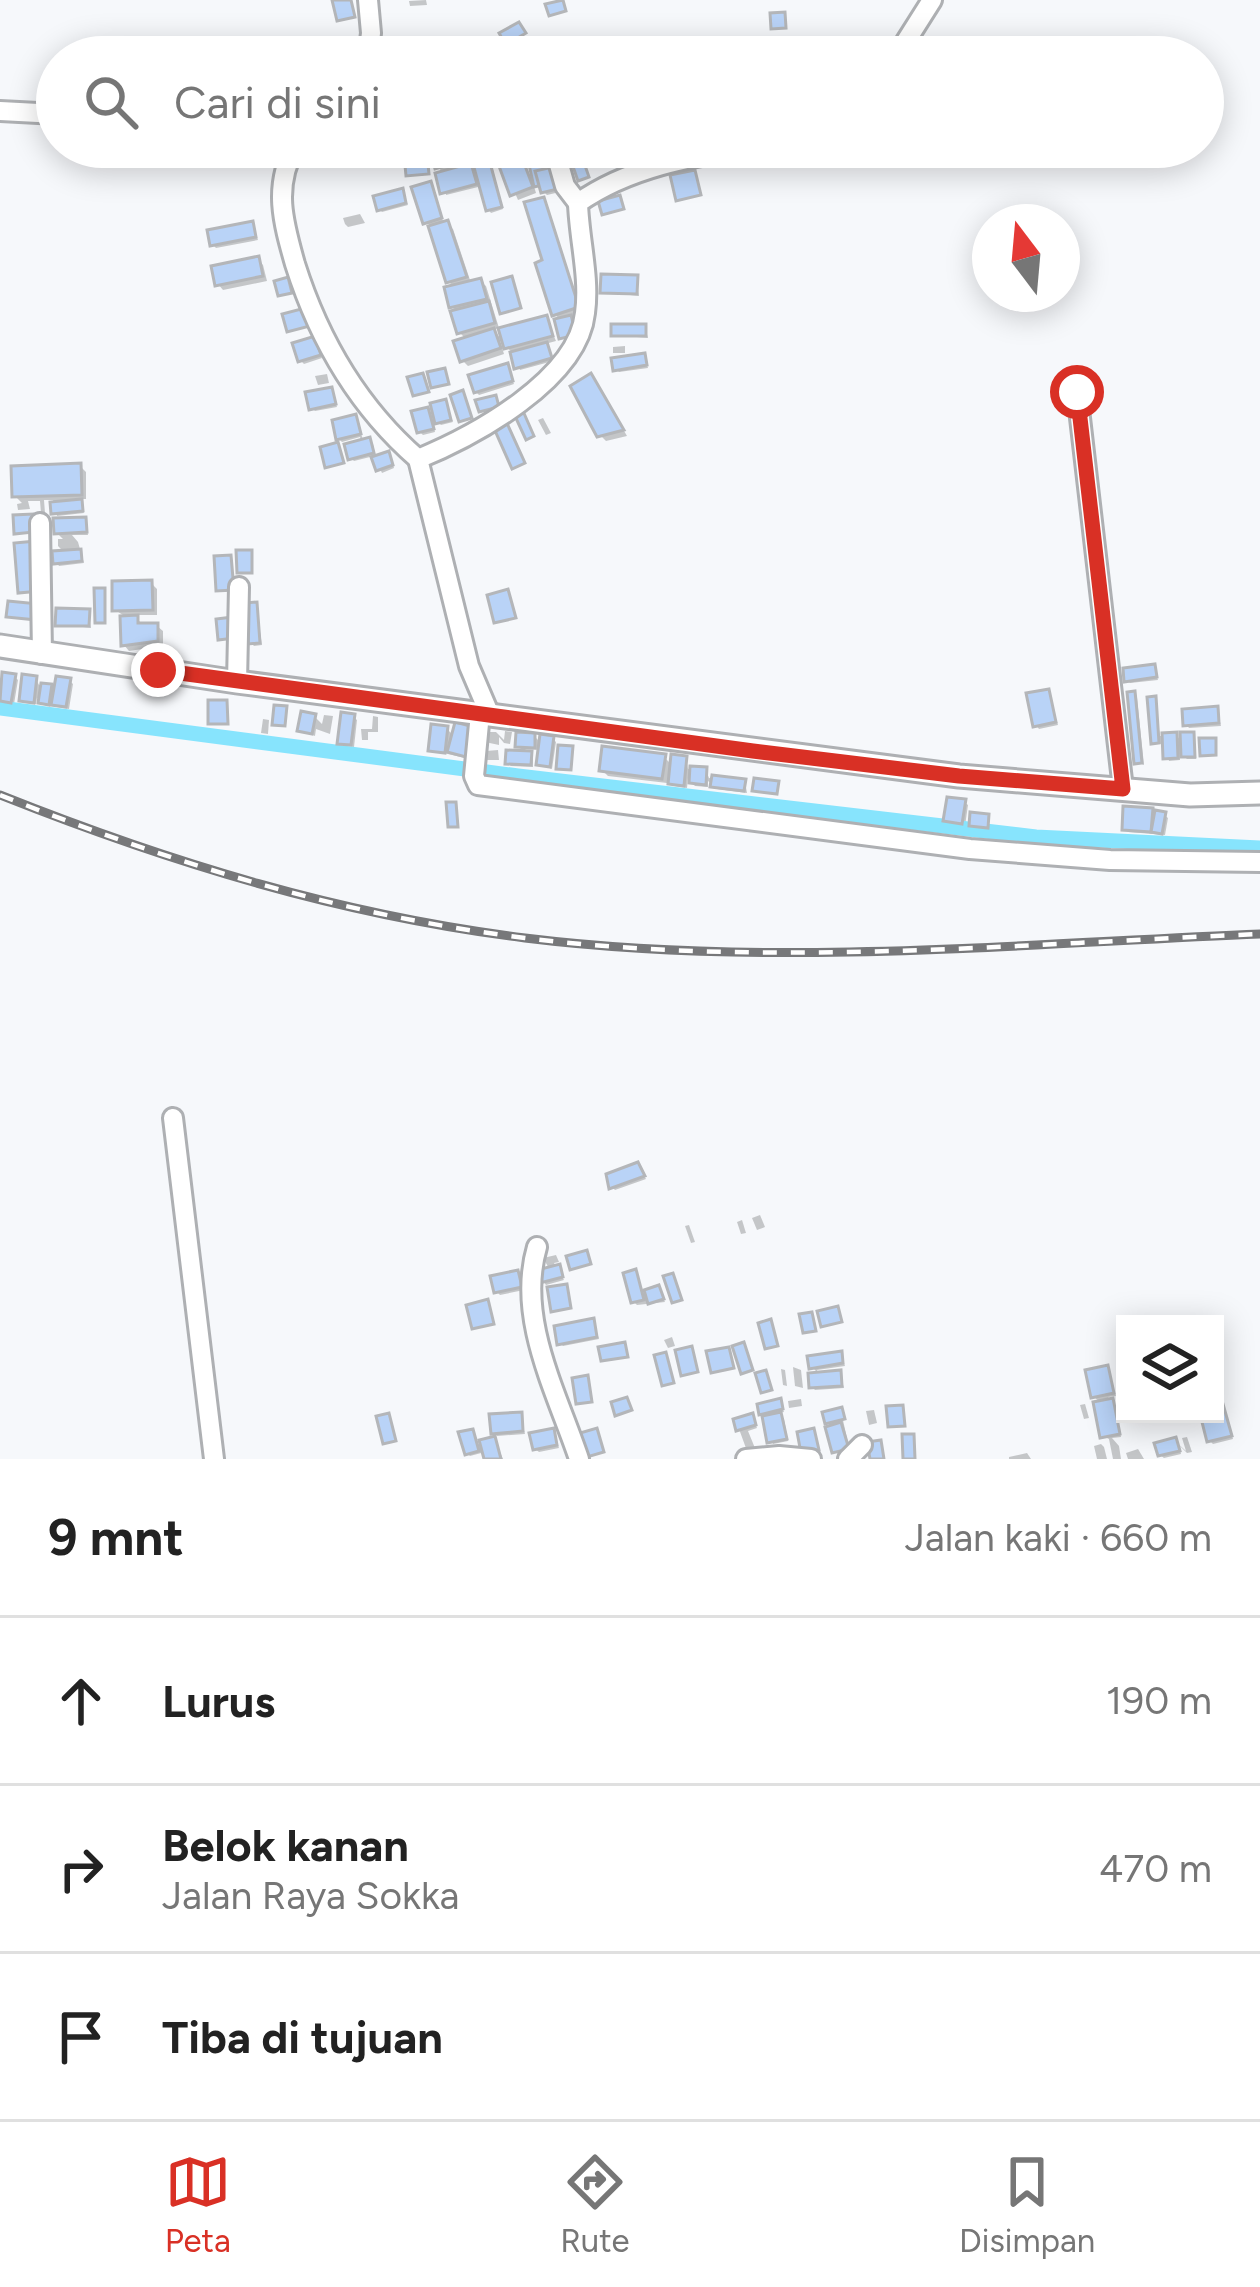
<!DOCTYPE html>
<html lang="id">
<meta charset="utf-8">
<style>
body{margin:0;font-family:Figtree,sans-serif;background:#f2f2f2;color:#222}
.controls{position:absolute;right:36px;bottom:36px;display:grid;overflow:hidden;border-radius:0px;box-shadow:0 6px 30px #0003}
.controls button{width:108px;height:108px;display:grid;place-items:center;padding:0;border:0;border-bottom:3px solid #e0e0e0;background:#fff;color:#222;font:60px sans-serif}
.compass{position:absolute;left:972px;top:204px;width:108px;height:108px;border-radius:50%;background:#fff;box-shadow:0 6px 30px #0003;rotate:344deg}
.stop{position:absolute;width:36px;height:36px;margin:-27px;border:9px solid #d93025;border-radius:50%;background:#fff}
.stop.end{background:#d93025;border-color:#fff;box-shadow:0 3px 12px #0008}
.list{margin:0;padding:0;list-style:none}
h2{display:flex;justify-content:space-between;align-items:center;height:156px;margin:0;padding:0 48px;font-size:51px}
h2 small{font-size:39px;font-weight:400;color:#767676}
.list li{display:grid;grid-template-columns:78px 1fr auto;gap:36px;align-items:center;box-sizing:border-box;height:168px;padding:0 48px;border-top:3px solid #e0e0e0}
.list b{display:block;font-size:45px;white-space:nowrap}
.list p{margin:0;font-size:39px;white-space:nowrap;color:#767676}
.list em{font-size:39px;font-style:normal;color:#767676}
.icon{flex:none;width:66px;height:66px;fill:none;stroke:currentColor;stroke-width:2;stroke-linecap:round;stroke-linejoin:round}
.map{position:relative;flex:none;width:1260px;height:1459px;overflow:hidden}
.search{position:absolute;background:#fff;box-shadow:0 6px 30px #0003;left:36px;right:36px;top:36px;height:132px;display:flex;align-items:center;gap:30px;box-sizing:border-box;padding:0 42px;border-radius:66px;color:#767676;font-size:45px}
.sheet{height:660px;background:#fff}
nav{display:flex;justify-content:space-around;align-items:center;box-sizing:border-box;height:168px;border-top:3px solid #e0e0e0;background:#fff;font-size:33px;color:#767676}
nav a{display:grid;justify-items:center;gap:6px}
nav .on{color:#d93025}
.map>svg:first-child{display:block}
.shadow{fill:#0003}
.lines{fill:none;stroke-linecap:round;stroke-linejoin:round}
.canal{stroke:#87e4fd;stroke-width:15}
.building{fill:#b9d3f7;stroke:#b4b6b9;stroke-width:3}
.minor-casing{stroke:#aeb0b3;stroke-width:24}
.major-casing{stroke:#aeb0b3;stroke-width:27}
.minor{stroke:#fff;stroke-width:18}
.major{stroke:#fff;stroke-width:21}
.rail-casing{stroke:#77787a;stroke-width:9}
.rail{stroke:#fff;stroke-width:4.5;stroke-dasharray:14;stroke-linecap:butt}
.route{stroke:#d93025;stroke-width:15}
</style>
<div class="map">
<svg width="1260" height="1459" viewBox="0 0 1260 1459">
<rect width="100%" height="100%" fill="#f6f8fb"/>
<!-- shadow -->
<g class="shadow">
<path d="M409,1L426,0L427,5L410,6Z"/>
<path d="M708,45L718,44L720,54L710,55Z"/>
<path d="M487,50L492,57H471Z"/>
<path d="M336,147H358L361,155L342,161Z"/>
<path d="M432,147H473L478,165L488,162L492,166L503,209L491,213L488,209L482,186L446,195L444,174L438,167Z"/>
<path d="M495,147H519L531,178L535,177L528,147L564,191L547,195L532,180L536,193L518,200Z"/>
<path d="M784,147H815L817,156L789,161Z"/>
<path d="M430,184L444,224L453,229L471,283L480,281L486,286L499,328L493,330L505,343L546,318L556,341L545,344L553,361L520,370L514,354L500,341L504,354L468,366L462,360L467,340L459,332L458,313L452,307L455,288L449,282L431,225L425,222Z"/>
<path d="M402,191L408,205L382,212L379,209Z"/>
<path d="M543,200L548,205H543L579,317L572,319L577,338L565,341L561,320L554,314L545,262Z"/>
<path d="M360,214L365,223L348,227L345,224L343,218Z"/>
<path d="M252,224L258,240L216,248L213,245Z"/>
<path d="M258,260L263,265L267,281L223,290L218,284Z"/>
<path d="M636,278L639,296L603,292Z"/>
<path d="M645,327L648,338L614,335Z"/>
<path d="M314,339L322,358L304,364L301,361Z"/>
<path d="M613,347L625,346V353H613Z"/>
<path d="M644,356L648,368L619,372L616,369Z"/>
<path d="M507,367L514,384L479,395L476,392Z"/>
<path d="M327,374L329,383L318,385L315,376Z"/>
<path d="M591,377L596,382L627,436L606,441L600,435Z"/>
<path d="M331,390L337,407L315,411L312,408Z"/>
<path d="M445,403L453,422L441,425L431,415L435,432L423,435L420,432L427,410L437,420Z"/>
<path d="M355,418L364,442L373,444L376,459L391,458L394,468L382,473L374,456L354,461L351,458L362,443L360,437L342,442L339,439Z"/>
<path d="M543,418L551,433L546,435L538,420Z"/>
<path d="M80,466L86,472V499H78L84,513L57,516L53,500H44L45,513H41L40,501H28L30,509L18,510L17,504L22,503L15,496Z"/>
<path d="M85,520L88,535H72L78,542L84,563L59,566L56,562L65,553L58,546V539H63L57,533Z"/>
<path d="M151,583L157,589V615H133L142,624L157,626L163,631V646L129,651L124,645L123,615L115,610Z"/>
<path d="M256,605L262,645L254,646L251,643Z"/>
<path d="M88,612L91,628L58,624Z"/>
<path d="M1154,667L1158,680L1130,683L1127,680Z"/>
<path d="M15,677L18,680L14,704L3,702L0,678L3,681Z"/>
<path d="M36,679L39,685L57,688L70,681L73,684L69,709L44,705L37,698L36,704L25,703L22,700Z"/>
<path d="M1048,692L1058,725L1039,729L1036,725Z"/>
<path d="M1134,694L1137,698L1144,765L1137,762Z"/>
<path d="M1154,699L1160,736L1176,735L1183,743L1193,735L1196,759H1187L1180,752V760L1169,761L1165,745L1153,742Z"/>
<path d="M1217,709L1221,726L1189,728L1186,724Z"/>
<path d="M324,715L333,716L330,734L316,729L315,736L300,730L315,717L322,724Z"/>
<path d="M373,716L378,717V732H368V740H362L361,729H372Z"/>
<path d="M353,717L357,720L354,747L344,746L341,743Z"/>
<path d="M263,719L269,720L268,734L261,733Z"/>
<path d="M447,729L454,736L472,730L469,759L431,750Z"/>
<path d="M505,731L512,732L510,744L504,743L499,737V745L485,742V732H496L504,740Z"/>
<path d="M534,736L542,744L553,739L556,742L552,769L539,764L541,750L525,749L533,757V767L511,766L508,763L526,754L518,746Z"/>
<path d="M498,750L499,760H487L486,751Z"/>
<path d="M664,757L673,766L686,758L688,769L706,770L709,778L745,782L747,793L717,789L708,781V787L695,786L688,778L687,788L674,786L668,780L667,783L608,776L602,770Z"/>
<path d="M964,802L968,805L965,826L950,824L946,820Z"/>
<path d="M1126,810L1164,815L1168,818L1165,835L1128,832Z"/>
<path d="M640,1169L646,1179L615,1190L612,1187Z"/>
<path d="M760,1215L765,1227L757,1230L752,1218Z"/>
<path d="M742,1220L746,1233L741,1234L737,1222Z"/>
<path d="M689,1225L695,1242L691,1243L685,1226Z"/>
<path d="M556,1255L559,1262L554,1263L564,1280L546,1285L543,1281L550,1270L543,1258Z"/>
<path d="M517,1273L524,1290L500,1295L497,1292Z"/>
<path d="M635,1273L643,1293L658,1288L665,1302L637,1305L634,1302Z"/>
<path d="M593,1321L599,1339L563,1346L560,1343Z"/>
<path d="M672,1337L675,1346L668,1348L664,1340Z"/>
<path d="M841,1354L845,1366L817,1370L818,1373L812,1367Z"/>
<path d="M793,1367L801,1370L803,1388L795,1386Z"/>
<path d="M781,1369L785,1370L787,1386L783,1385Z"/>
<path d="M1107,1369L1116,1396L1108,1397L1115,1404L1121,1437L1112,1438L1119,1446L1121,1459H1113L1109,1439L1103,1436L1101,1403L1094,1397Z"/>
<path d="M840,1373L844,1388L815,1390L812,1387Z"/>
<path d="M801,1399L802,1406L789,1408L788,1401Z"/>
<path d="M780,1402L784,1412L778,1413L784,1419L788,1441L773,1444L761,1406Z"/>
<path d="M1085,1404L1089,1418L1084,1419L1080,1405Z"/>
<path d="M1222,1407L1233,1439L1213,1444L1210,1441L1215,1409Z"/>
<path d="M874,1410L877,1423L869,1425L866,1411Z"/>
<path d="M841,1411L850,1452L838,1455L833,1428L828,1423Z"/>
<path d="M1158,1414L1159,1418L1148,1421L1142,1414Z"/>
<path d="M520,1415L525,1434L497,1436L494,1433Z"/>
<path d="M752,1417L757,1428L748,1431L757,1453L747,1451L739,1429Z"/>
<path d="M553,1431L559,1448L539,1452L535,1449Z"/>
<path d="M472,1432L478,1444L494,1439L503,1459H487L485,1452L470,1456L467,1453Z"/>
<path d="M1187,1437L1192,1452L1187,1453L1179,1445L1181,1454L1164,1458L1160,1455L1175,1441L1186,1451L1182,1438Z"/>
<path d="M1101,1444L1104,1447L1107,1459H1097L1094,1446Z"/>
<path d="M1138,1449L1144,1459H1128L1126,1453Z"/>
<path d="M1027,1453L1031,1459H1009V1457Z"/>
</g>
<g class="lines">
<!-- canal -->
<path class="canal" d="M0,708L518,776L1036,837L1260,848"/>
</g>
<!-- building -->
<g class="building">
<path d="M332,0H351L355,17L337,21Z"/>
<path d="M563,0L566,11L549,16L545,4Z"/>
<path d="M785,12L786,28L771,29L770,13Z"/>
<path d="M519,22L526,33L506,45L499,33Z"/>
<path d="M337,38L348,50L340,57H316Z"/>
<path d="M823,40L827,57H799L796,46Z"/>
<path d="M789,41L791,57H772L770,43Z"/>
<path d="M429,147H471L474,158L435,169Z"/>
<path d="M492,147H518L533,187L510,196Z"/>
<path d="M525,147H549L556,182L534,187Z"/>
<path d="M781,147H814L815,154L783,159Z"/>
<path d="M580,151L589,177L578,181L569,155Z"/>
<path d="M427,154L429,174L406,176L404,155Z"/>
<path d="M489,159L502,207L486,211L473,164Z"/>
<path d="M471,163L477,184L440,194L435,173Z"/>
<path d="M557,166L562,188L541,193L535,171Z"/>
<path d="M695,170L701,195L676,201L670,175Z"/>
<path d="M431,181L442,218L423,224L411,187Z"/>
<path d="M403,188L406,203L377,211L373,196Z"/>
<path d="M620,195L624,209L602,215L598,201Z"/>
<path d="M544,197L579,307L552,316L535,263L542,260L524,202Z"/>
<path d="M448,220L467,277L446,283L428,226Z"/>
<path d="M253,221L256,237L210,246L207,230Z"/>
<path d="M259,256L263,276L215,286L211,266Z"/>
<path d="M601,274L638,275L637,294L600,293Z"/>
<path d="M512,276L521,308L500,314L491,282Z"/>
<path d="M288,277L292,293L278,296L274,281Z"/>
<path d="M481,278L487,299L449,308L444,287Z"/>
<path d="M489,301L495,323L457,334L450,311Z"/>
<path d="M305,308L310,326L287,332L282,314Z"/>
<path d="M547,315L553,336L504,349L498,328Z"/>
<path d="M571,315L576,335L559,339L554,319Z"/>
<rect x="611" y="324" width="35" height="12"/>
<path d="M494,328L501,348L460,362L453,341Z"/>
<path d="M315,336L321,355L298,362L292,343Z"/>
<path d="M547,342L552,358L514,369L510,352Z"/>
<path d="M645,353L647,365L613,371L611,358Z"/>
<path d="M508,363L513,381L474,393L468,375Z"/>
<path d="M445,368L449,384L431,388L427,372Z"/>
<path d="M423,373L429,392L413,396L407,377Z"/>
<path d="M591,373L624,430L597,437L570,386Z"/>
<path d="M332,387L336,404L309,410L305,392Z"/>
<path d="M463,390L472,418L459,422L450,395Z"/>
<path d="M496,395L499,407L479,412L475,400Z"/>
<path d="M446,399L451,420L435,424L430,403Z"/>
<path d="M428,407L434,429L417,433L411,411Z"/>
<path d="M523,411L534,436L526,440L514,414Z"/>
<path d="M356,414L361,434L336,440L332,420Z"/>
<path d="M506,421L525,463L512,469L493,426Z"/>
<path d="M370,437L374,453L348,460L344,444Z"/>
<path d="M338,442L344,463L325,468L320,447Z"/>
<path d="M389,451L393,465L376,471L371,457Z"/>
<path d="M81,463L82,495L12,497L11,466Z"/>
<path d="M82,499L83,511L51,514L50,502Z"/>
<path d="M33,514L34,532L14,534L13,515Z"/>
<path d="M86,517L87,532L54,534L53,518Z"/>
<path d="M37,541L41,591L18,593L14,543Z"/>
<path d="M81,549L82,561L53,564L52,551Z"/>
<path d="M236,550H252V573H237Z"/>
<path d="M231,555L234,590L216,591L214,556Z"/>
<path d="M152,580L153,610L112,611V581Z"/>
<path d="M94,588H105V623H95Z"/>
<path d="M508,589L516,618L494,623L487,595Z"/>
<path d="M8,601L39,604L37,620L6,617Z"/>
<path d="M257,602L260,643L248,644L245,603Z"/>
<path d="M56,608L90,609L89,626H55Z"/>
<path d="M138,615V623H158V641L121,646L120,616Z"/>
<path d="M233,617L235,638L218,640L216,619Z"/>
<path d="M1155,664L1157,677L1124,682L1123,668Z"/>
<path d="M2,672L16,674L11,703L0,701Z"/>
<path d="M22,674L37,676L34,703L19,701Z"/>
<path d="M56,676L71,678L66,707L51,705Z"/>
<path d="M41,683L52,684L49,705L38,703Z"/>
<path d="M1049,689L1056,722L1033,727L1026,693Z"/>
<path d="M1135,691L1142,763L1134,764L1127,692Z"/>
<path d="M1156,696L1159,743L1151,744L1147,697Z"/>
<path d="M208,700H227L228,724H208Z"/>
<path d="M274,705L287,706L285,726L272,725Z"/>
<path d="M1218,706L1219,723L1183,726L1182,709Z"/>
<path d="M301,711L316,714L312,734L297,731Z"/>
<path d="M341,712L355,714L351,745L337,744Z"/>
<path d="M455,722L474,727L466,757L447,752Z"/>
<path d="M431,724L448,726L445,753L428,751Z"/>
<path d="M516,732L535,733V748L515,747Z"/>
<path d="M1177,732L1178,758L1163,759L1162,733Z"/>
<path d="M1180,732H1194L1195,757H1181Z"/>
<path d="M540,734L554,736L550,767L536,765Z"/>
<path d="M1199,738H1216V755L1200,756Z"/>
<path d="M558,745L573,746L571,770L556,769Z"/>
<path d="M602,746L666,754L662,779L599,771Z"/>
<path d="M506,750L532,751L531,765L505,764Z"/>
<path d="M671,754L687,756L684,786L668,784Z"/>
<path d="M690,766L707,767L706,785L689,783Z"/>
<path d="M712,775L746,779L744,791L710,787Z"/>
<path d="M754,778L779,781L777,794L752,791Z"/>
<path d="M947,797L966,799L962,824L943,821Z"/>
<path d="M446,802H456L458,827H448Z"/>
<path d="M1123,806L1153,808L1151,832L1122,830Z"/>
<path d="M1155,810L1166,812L1162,834L1151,832Z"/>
<path d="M970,812L989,814L988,828L969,826Z"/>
<path d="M638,1162L645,1176L609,1189L606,1174Z"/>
<path d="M587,1250L591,1264L570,1270L566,1256Z"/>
<path d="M560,1264L563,1277L540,1283L537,1270Z"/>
<path d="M636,1269L644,1300L631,1303L623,1273Z"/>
<path d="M518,1270L522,1287L494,1293L490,1276Z"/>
<path d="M673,1273L682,1300L672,1303L663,1276Z"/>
<path d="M567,1284L571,1308L551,1312L547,1287Z"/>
<path d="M659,1285L664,1299L648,1304L644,1290Z"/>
<path d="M488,1299L494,1324L472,1329L466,1305Z"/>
<path d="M838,1306L842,1322L821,1327L817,1311Z"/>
<path d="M812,1312L816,1331L803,1333L799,1314Z"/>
<path d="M594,1318L597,1337L557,1345L554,1326Z"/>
<path d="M771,1319L778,1346L765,1349L758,1323Z"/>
<path d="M625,1342L628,1357L601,1361L598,1347Z"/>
<path d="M744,1342L753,1370L741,1374L732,1346Z"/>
<path d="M692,1346L698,1372L681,1376L675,1350Z"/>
<path d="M729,1347L734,1368L711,1373L706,1351Z"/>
<path d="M842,1351L843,1363L809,1369L807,1356Z"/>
<path d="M666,1352L674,1383L662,1386L654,1355Z"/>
<path d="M1108,1365L1114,1393L1091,1398L1085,1370Z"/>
<path d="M766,1370L772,1390L761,1393L755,1373Z"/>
<path d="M841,1370L842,1386L809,1388L808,1373Z"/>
<path d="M588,1375L592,1402L576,1404L572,1378Z"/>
<path d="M627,1397L632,1410L615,1416L611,1402Z"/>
<path d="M781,1398L783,1409L759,1415L757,1404Z"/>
<path d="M1113,1398L1120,1434L1100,1438L1093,1402Z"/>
<path d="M1223,1404L1232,1436L1207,1442L1200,1414H1215V1406Z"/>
<path d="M903,1405L905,1426L888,1427L886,1406Z"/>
<path d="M842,1407L845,1419L825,1424L822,1412Z"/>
<path d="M522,1412L523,1431L491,1434L489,1414Z"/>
<path d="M781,1412L787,1439L767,1443L762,1416Z"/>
<path d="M389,1413L396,1441L383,1444L376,1416Z"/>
<path d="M753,1413L756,1425L736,1431L733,1419Z"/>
<path d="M841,1422L849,1449L832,1453L825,1427Z"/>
<path d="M554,1428L557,1445L533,1450L529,1433Z"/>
<path d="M597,1428L604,1452L587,1457L580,1433Z"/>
<path d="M814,1428L819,1450L801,1453L797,1432Z"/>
<path d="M473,1429L479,1451L465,1455L458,1432Z"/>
<path d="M902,1434H914L915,1459H903Z"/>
<path d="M495,1436L501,1459H484L479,1440Z"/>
<path d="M1176,1437L1180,1451L1158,1456L1154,1443Z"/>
<path d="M881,1440L884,1459H870L867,1442Z"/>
</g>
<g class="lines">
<defs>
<g id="minor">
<path d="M368,0L371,33L368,57"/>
<path d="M896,57L932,0"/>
<path d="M0,111L57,114"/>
<path d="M295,147C273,186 283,222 295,264C319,340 357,406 418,459"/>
<path d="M554,147L565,186L578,203"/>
<path d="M1077,392L1123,789"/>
<path d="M40,523L42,654"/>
<path d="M237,682L239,587"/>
<path d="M480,713L474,776L478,785L970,849L1110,860L1260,862"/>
<path d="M489,713L469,666L418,459C474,436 578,380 585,313C590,277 579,239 578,203C629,167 691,157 752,147"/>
<path d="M173,1118L214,1459"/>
<path d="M537,1247C516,1318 557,1393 579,1459"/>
<path d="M746,1459L779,1456L811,1459"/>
<path d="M848,1459L862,1445"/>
</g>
<path id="major" d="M0,646L237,682L959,776L1190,795L1260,793"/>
</defs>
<!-- minor casing -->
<use href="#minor" class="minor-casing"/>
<!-- major casing -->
<use href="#major" class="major-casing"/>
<!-- minor -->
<use href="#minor" class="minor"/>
<!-- major -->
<use href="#major" class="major"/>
<defs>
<path id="rail" d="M0,795C171,863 341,915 525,938C769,968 1015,944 1260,934"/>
</defs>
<!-- rail casing -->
<use href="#rail" class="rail-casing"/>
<!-- rail -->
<use href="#rail" class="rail"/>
</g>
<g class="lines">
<!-- route -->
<path class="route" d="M158,670L753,751L959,776L1123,789L1077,392"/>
</g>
</svg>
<div class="controls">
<button><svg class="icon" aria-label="layers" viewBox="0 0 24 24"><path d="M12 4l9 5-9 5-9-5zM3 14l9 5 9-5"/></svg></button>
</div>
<svg class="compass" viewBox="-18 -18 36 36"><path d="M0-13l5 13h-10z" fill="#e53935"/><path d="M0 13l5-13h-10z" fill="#767676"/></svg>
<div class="stop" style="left:1077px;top:392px"></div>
<div class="stop end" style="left:158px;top:670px"></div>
<div class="search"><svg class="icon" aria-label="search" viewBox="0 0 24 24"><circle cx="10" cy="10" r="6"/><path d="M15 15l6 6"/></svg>Cari di sini</div>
</div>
<section class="sheet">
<h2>9 mnt<small>Jalan kaki · 660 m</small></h2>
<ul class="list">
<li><svg class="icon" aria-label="ahead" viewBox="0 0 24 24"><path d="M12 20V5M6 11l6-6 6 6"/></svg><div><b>Lurus</b></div><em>190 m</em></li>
<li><svg class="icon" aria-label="right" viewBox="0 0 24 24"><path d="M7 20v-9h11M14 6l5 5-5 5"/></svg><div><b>Belok kanan</b><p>Jalan Raya Sokka</p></div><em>470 m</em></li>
<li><svg class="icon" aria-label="arrive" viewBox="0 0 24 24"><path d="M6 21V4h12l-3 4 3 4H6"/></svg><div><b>Tiba di tujuan</b></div></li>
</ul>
</section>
<nav>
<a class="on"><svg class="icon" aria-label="map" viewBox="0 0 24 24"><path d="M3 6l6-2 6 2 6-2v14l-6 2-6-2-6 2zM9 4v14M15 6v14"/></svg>Peta</a>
<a><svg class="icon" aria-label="directions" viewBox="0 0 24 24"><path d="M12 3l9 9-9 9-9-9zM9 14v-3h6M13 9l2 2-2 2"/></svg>Rute</a>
<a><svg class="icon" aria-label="saved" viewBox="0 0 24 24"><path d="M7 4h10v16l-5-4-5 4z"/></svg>Disimpan</a>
</nav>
